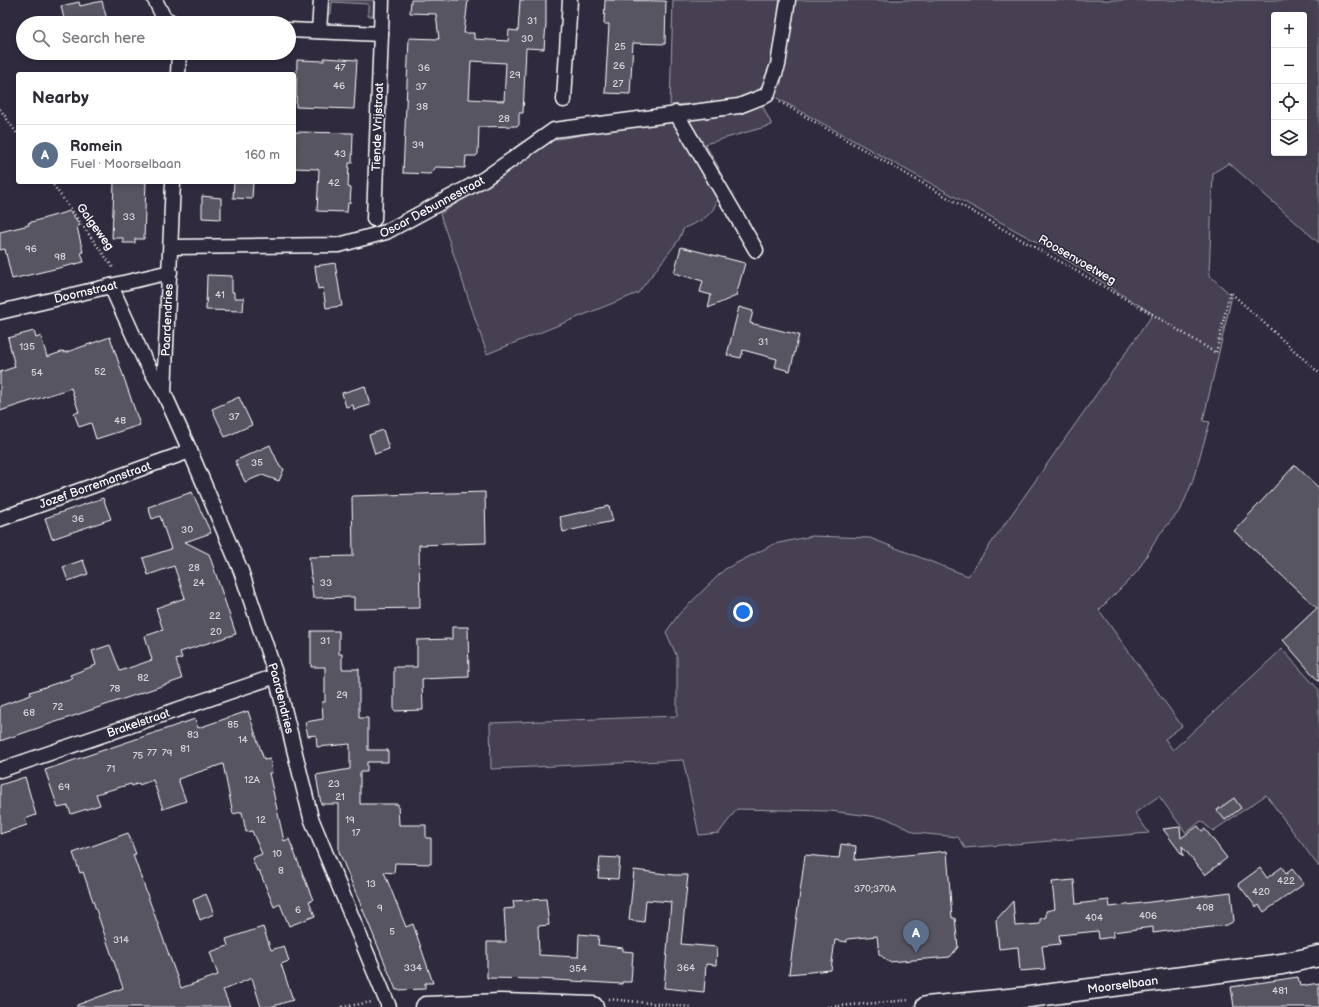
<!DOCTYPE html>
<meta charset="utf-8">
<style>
body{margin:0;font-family:"Balsamiq Sans",sans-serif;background:#f7f7f7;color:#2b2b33}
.controls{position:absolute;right:12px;top:12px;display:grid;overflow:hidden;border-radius:4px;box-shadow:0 2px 6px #0003}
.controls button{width:36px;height:36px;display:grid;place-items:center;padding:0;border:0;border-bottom:1px solid #e1e1e2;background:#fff;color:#2b2b33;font:20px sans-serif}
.you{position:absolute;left:743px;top:612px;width:14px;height:14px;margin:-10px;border:3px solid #fff;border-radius:50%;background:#1a73e8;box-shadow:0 0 0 6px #1a73e833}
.badge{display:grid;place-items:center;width:26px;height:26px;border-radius:50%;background:#2563eb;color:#fff;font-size:13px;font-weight:700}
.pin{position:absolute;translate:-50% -33px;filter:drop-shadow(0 1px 2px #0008)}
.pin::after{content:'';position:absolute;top:21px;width:14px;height:12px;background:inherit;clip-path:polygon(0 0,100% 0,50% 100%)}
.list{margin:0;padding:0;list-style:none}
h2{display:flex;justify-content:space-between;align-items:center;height:52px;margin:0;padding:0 16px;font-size:17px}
h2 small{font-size:13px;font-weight:400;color:#7c7c81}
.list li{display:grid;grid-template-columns:26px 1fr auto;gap:12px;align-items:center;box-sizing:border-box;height:60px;padding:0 16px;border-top:1px solid #e1e1e2}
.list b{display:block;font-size:15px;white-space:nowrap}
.list p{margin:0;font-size:13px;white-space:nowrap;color:#7c7c81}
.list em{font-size:13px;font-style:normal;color:#7c7c81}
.icon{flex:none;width:22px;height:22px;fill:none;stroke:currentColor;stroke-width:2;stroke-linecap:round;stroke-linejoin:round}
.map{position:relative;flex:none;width:1319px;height:1007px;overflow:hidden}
.search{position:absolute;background:#fff;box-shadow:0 2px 6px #0003;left:16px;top:16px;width:280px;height:44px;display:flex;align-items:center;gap:10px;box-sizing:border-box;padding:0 14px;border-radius:22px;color:#7c7c81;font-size:15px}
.panel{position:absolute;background:#fff;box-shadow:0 2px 6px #0003;left:16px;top:72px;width:280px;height:112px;border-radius:4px}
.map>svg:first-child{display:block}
.green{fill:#464152;stroke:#a2a0a8;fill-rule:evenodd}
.building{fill:#595564;stroke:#fff;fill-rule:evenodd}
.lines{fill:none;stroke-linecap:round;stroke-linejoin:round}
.street-casing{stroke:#fff;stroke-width:17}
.secondary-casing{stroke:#fff;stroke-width:23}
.path{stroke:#fff;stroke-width:2.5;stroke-dasharray:1 3;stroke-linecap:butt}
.street{stroke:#2f2a3d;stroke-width:14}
.secondary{stroke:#2f2a3d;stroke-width:20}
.labels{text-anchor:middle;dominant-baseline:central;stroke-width:3;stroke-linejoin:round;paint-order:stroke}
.number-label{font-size:10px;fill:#d6d4d8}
.street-label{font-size:12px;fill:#fff;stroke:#2f2a3d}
</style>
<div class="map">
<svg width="1319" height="1007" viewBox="0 0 1319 1007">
<rect width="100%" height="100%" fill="#2f2a3d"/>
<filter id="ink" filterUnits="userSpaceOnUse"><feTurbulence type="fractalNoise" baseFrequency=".025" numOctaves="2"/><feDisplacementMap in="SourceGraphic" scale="8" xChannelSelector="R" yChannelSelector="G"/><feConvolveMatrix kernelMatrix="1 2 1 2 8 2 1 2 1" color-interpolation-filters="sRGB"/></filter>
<g filter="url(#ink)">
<!-- green -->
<g class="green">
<path d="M327,0H374L373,16H368V4L332,2L331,14H327Z"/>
<path d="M673,0H783C780,19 774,80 760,91C740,106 695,103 670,105Z"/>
<path d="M795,0H1319V243L1229,163L1213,173L1209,275L1232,296L1203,421L1210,422L1192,483L1181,509L1159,535L1137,572L1099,610L1182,726L1165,739L1173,750L1282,649L1319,690V867L1266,795L1213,831L1201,821L1186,833L1159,796L1135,813L1149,833L965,848L958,837L916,833L886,818L830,811L737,809L719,833L699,835L683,760L491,769L490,723L677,716V657L666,632L679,614L725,569L774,544L812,536L870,538L968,576L1153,314L1049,249L775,97L781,83ZM1274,15H1304V153H1274Z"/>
<path d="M762,105L772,125L705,144L719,168L715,174C721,207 715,216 684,228L678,241L638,293L487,354L440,214L552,140Z"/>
</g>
<!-- building -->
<g class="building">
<path d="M411,0H468L464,33H474V39L508,41L509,30L518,31L520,0H546V24L544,49L526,48L523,113H519V125L516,126L479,127L478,154L476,156H466L465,168L436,167L430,174L403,173L409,38L439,39L436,14L410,13ZM471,61L506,63L504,101L469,99Z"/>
<path d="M605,0L666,1L665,44L633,43L630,94L605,93L609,24H604Z"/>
<path d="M102,1L107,20L100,21L101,23H65L61,6L79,2L80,6Z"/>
<path d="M324,58L357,60L354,109L296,107L297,60L324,61Z"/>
<path d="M295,132L353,133L352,163H349L348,187L351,188L350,203H348L347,212L317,211L319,169L294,168Z"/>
<path d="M114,182H146L144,239H135V243H123V238H112Z"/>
<path d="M234,182H253L252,199L233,198Z"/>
<path d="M202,196L221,198V219L202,218Z"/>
<path d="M70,211L80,225L77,227L83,252H81L84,262L12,279L5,249L0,250V232L29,225L28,223Z"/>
<path d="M681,247L745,263L736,296L708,308L711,295L700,292L703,281L674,273Z"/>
<path d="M335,263L342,306L326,308L323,288L318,289L315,266Z"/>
<path d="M207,275L232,276V292H234V298H244L243,311L206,310Z"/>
<path d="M739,307L753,311L750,323L799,335L790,371L775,367L777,359L743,350L741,358L727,355Z"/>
<path d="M34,331L36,338L41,336L47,357L64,351V353L110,337L140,425L96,439L91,423L79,427L74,413L79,412L71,388L0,411V372L15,367L8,338Z"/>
<path d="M365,386L370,405L354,410L353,405L346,407L342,393Z"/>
<path d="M239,397L252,425L225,437L212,409Z"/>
<path d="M383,430L389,449L375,454L369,435Z"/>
<path d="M270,445L280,467L284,469L279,481L262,475L245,482L235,461Z"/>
<path d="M1295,465L1319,488V682L1283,640L1317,608L1234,531Z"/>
<path d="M192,492L211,533L185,542L209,554L236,634L180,652L182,658L176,660L182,679L0,741V706L31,695L30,692L72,678L70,675L96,665L92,651L110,645L120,671L152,660L145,636L163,630L156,608L185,598L174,566L148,575L143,558L171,549L160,516L152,519L148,507Z"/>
<path d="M485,492L486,543L419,545L420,608L354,609V597L313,598L309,557L353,556L352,496Z"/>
<path d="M103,498L111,519L52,539L45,518Z"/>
<path d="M609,506L613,521L563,532L560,517Z"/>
<path d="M83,560L88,574L68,581L63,567Z"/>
<path d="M452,627H468L469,677L422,679L423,710L394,711V667H417V640L452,639Z"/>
<path d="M311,631H339V654H342V669H359V718H368V750H388V762H367V772H360V804H398L399,825H426V838H431V864L395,863L394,873L384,872L406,927L413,924L433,983H425V989L396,990L339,852V804H321L316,775L350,769V744L317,747L316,735L308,736L305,722L323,719L322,702H325V667H311Z"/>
<path d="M248,711L264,760L270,759L272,773H269L284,841L289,839L313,900L309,901L315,916L289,926L280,904L274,907L259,870L257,871L252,858L262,854L252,831L246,832L242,812L233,814L223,764L178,779L186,801L163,809L153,780L139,785V783L132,786L131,784L96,794L100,805L71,814L68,806L58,808L45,770L195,719L198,728Z"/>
<path d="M25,777L36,815L25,819L27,825L0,834V785Z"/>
<path d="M1234,798L1241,808L1225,820L1217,810Z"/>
<path d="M1198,826L1202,831L1205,829L1227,858L1205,875L1182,846L1183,856L1163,829L1180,827L1181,838Z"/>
<path d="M128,833L136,854L133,855L181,988L218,975L210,952L228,946L226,939L263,927L271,950L284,946L289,961L281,964L293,1000L270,1007H261L252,978L223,990L230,1007H77V1005L123,988L83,872L80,873L73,853Z"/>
<path d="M841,844L856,846L855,860L947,851L952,918H955L958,947L950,957L889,962L879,954L877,936L847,939V942L835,940L831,970L789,974L805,855L839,858Z"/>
<path d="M600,857L620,858L618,879L598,878Z"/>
<path d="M1282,867L1286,874L1292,869L1304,884L1264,912L1259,905L1256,907L1238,884L1260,868L1267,878Z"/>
<path d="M634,870L674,875H688L681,944L717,947L716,965L706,964L704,992L664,988L671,902L646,900L644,922L629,920Z"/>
<path d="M1074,880L1076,904L1109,900L1110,907L1231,892L1234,921L1227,925L1195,929L1190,928L1153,933V927L1113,932V937L1099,939L1098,931L1059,935L1060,944L1042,946L1045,969L1020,971L1018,947L999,949L996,920L1013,901L1015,926L1040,924V919L1046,917V911L1055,909L1052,882Z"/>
<path d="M206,894L214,914L200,920L193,900Z"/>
<path d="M546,899L549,925L538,926L539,955L578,957L579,934L599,936L598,945L623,948V951L633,952L631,982H622V984L539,979L487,978V942H506L504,909L514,908L513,901Z"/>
<path d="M1298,977L1300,986L1319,983V1007H1234L1231,987Z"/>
</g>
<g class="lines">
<defs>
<g id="street">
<path d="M155,0L164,18L173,23"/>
<path d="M289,30L381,34L374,219"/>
<path d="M319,31L321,0"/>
<path d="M381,34L382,0"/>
<path d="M178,74L179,53"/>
<path d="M564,100L570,0"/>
<path d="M676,113L756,250"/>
<path id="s1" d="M171,247L339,245L386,232L484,179L554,130L739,106L767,95L778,65L788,0"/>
<path id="s2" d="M111,286L144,359L164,393L190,451L241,571L276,676L311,818L389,1007"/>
<path id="s3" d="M0,312L170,272"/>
<path id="s4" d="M164,393L173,182"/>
<path id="s5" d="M0,519L190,451"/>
<path id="s6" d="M0,770L276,676"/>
</g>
<g id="secondary">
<path d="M426,1007L500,1004L593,1007"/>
<path id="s7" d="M926,1007L1029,997L1282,964L1319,956"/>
</g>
</defs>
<!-- street casing -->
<use href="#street" class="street-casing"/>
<!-- secondary casing -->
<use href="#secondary" class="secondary-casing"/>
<!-- path -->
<g class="path">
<path d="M780,102L1152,314L1216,353L1230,292L1319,373"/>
<path d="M0,109L18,135"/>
<path d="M51,182L114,269"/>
<path d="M609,999L690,1007"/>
<path d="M342,1007L372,1002"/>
<path d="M827,1007L910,1000"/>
</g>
<!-- street -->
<use href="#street" class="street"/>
<!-- secondary -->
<use href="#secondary" class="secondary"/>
</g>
</g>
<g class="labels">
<!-- number labels -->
<g class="number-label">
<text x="532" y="21">31</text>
<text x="527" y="39">30</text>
<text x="620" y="47">25</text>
<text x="619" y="66">26</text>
<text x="340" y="68">47</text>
<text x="424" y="68">36</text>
<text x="515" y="75">29</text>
<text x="618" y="84">27</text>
<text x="339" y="86">46</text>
<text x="421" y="87">37</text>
<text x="422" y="107">38</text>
<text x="504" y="119">28</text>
<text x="418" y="145">39</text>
<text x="340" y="154">43</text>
<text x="334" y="183">42</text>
<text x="129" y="217">33</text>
<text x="31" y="249">96</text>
<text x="60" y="257">98</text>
<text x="220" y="295">41</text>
<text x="763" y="342">31</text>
<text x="27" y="347">135</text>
<text x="100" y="372">52</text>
<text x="37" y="373">54</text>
<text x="234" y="417">37</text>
<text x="120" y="421">48</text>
<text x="257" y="463">35</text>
<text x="78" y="519">36</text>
<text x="187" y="530">30</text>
<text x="194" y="568">28</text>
<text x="199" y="583">24</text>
<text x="326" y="583">33</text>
<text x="215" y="616">22</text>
<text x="216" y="632">20</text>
<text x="325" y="641">31</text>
<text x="143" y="678">82</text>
<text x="115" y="689">78</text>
<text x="342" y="695">29</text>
<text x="58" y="707">72</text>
<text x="29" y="713">68</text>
<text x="233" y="725">85</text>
<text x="193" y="735">83</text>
<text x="243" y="740">14</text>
<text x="185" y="749">81</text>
<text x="152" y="753">77</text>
<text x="167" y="753">79</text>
<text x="138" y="756">75</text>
<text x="111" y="769">71</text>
<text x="252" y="780">12A</text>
<text x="334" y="784">23</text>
<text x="64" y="787">69</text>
<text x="340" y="797">21</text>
<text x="261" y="820">12</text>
<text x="350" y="820">19</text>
<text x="356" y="833">17</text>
<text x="277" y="854">10</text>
<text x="281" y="871">8</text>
<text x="1286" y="881">422</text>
<text x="371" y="884">13</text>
<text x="875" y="889">370;370A</text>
<text x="1261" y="892">420</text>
<text x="380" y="908">9</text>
<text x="1205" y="908">408</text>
<text x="298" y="910">6</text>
<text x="1148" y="916">406</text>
<text x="1094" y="918">404</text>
<text x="392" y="932">5</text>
<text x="121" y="940">314</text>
<text x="413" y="968">334</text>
<text x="686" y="968">364</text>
<text x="578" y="969">354</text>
<text x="1280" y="991">481</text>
</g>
<!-- street labels -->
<g class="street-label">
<text transform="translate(378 127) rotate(-88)">Tiende Vrijstraat</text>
<text stroke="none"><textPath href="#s1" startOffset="269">Oscar Debunnestraat</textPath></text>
<text transform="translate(95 227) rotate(54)">Galgeweg</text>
<text transform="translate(1077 260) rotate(30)">Roosenvoetweg</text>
<text stroke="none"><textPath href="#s3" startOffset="88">Doornstraat</textPath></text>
<text stroke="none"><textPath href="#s4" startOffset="73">Paardendries</textPath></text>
<text stroke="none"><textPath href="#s5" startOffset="101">Jozef Borremanstraat</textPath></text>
<text stroke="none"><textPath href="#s2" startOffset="447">Paardendries</textPath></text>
<text stroke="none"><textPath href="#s6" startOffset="146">Brakelstraat</textPath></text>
<text stroke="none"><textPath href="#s7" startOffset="198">Moorselbaan</textPath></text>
</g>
</g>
</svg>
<div class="controls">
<button>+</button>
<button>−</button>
<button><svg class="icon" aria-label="locate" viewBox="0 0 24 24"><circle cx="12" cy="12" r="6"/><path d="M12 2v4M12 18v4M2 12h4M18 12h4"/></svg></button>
<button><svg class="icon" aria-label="layers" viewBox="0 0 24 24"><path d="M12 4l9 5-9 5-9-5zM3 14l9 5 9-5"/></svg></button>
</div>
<div class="you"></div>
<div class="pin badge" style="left:916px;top:953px;background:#5c6f8a">A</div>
<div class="search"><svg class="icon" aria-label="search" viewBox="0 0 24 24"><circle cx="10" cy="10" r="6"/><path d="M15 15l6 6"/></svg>Search here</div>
<section class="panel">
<h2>Nearby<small></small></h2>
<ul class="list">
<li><span class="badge" style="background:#5c6f8a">A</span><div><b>Romein</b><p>Fuel · Moorselbaan</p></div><em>160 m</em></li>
</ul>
</section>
</div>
